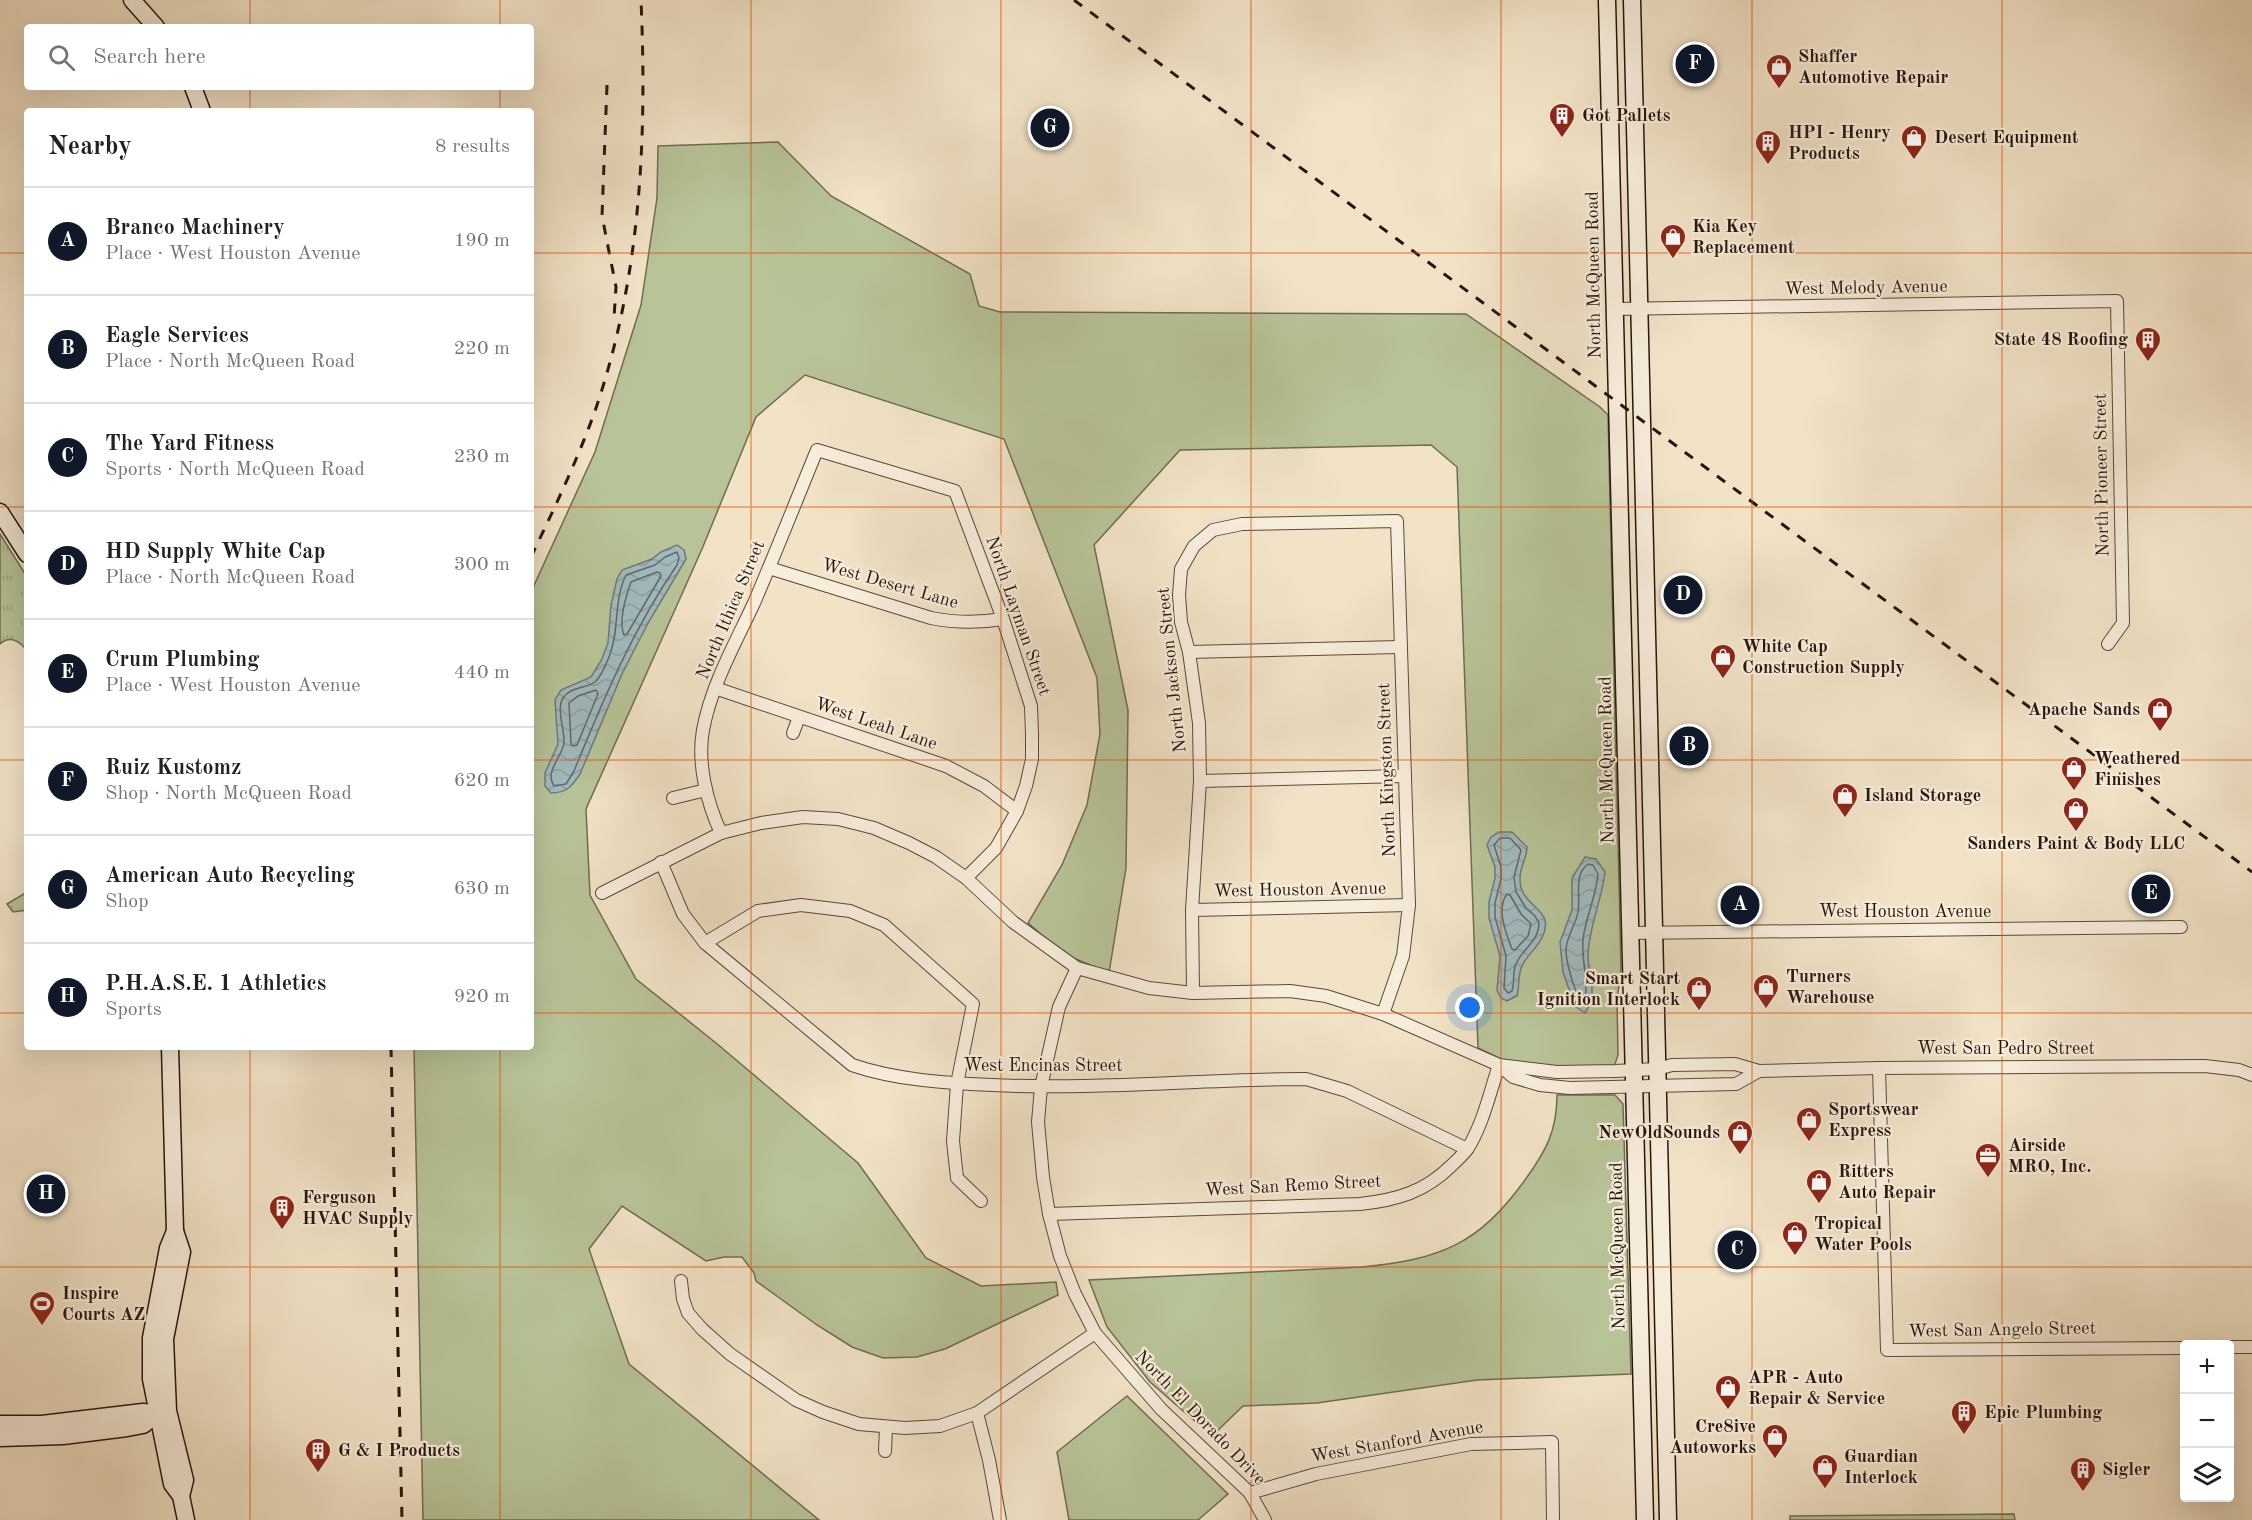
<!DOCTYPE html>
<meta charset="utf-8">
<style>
body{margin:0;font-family:"Old Standard TT",serif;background:#f2f2f2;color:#202124}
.controls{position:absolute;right:18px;bottom:18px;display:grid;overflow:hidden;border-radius:6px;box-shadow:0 6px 24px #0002}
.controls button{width:54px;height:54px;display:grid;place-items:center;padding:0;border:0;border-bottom:2px solid #e0e0e0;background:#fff;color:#202124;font:30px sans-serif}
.you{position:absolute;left:1470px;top:1008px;width:21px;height:21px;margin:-15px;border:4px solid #fff;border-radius:50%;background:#1a73e8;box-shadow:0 0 0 9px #1a73e833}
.badge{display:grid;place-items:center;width:39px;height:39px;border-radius:50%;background:#111827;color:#fff;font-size:20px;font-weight:700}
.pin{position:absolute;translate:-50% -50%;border:3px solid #fff;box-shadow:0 2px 6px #0006}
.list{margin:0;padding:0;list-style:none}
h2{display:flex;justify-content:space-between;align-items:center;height:78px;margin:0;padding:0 24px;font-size:26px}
h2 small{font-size:20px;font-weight:400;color:#757577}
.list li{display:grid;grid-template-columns:39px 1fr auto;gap:18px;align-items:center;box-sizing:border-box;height:108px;padding:0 24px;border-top:2px solid #e0e0e0}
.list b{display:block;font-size:22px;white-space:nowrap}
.list p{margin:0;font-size:20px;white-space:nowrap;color:#757577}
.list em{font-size:20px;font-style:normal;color:#757577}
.icon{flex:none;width:33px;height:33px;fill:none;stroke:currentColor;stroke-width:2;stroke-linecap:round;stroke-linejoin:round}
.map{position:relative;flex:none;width:2252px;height:1520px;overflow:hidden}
.search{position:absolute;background:#fff;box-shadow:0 6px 24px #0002;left:24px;top:24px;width:510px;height:66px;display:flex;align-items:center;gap:15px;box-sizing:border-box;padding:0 21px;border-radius:6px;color:#757577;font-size:22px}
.panel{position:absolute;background:#fff;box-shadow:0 6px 24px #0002;left:24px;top:108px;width:510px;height:942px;border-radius:6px}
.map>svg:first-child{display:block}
.green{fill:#b8c498;stroke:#706c53;stroke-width:1.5}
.park{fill:url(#park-tufts);stroke:#706c53;stroke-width:1.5}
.water{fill:url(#water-waves);stroke:#707979;stroke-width:1.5}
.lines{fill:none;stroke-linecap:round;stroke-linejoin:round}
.shore{stroke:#646867;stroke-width:1.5}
.street-casing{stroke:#5a483c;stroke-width:14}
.secondary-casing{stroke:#27150e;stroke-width:19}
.street{stroke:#f7eddb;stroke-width:12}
.secondary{stroke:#f7eddb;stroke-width:16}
.rail{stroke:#27150e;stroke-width:3;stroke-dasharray:10 10;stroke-linecap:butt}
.grid{fill:none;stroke:#de560c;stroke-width:1.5;stroke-opacity:0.55}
.labels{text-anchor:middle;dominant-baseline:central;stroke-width:4.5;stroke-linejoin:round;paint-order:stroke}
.poi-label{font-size:18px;font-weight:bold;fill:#27150e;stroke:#f7eddb;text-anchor:start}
.street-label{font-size:18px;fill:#27150e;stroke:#f7eddb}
</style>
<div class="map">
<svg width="2252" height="1520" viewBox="0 0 2252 1520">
<defs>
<pattern id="park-tufts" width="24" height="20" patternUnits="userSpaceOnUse" patternTransform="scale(1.5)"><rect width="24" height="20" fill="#b8c498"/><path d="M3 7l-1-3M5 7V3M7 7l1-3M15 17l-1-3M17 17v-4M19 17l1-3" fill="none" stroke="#9ea882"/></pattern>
<pattern id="water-waves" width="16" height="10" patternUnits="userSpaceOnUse" patternTransform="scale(1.5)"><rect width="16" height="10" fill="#a0bbc0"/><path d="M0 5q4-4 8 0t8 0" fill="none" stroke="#8aa0a4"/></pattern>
</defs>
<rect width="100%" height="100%" fill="#f2e3c7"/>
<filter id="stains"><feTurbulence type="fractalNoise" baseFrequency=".00333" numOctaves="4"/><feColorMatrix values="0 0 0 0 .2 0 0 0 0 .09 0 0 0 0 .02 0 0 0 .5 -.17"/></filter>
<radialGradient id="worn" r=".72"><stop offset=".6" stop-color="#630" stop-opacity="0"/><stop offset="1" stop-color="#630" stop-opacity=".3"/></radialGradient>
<!-- green -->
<g class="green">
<path d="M778,142L831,196L970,274L979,306L1000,312L1466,314L1600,407L1608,415L1621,969L1617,1000L1618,1055L1615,1064L1611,1067L1554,1068L1503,1060L1478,1048L1457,467L1431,445L1180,450L1094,545L1128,710L1126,868L1109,973L1064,954L1028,923L1062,865L1087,805L1100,734L1097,678L1004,439L805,375L756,417L702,549L586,809L590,895L636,979L716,1043L858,1163L926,1258L981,1286L1056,1282L1058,1295L945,1349L917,1357L883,1358L852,1347L817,1325L756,1281L754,1273L742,1257H724L706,1261L622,1206L589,1249L629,1364L819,1520H423L414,1047H531V592L595,452L641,305L657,198L658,146Z"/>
<path d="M1557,1095H1615L1623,1104L1631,1374L1477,1380L1317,1403L1243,1406L1212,1436L1150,1382L1107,1327L1089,1280L1362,1267C1441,1259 1478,1245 1525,1180C1546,1151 1557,1131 1557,1095Z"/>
<path d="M1127,1396L1228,1494L1198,1520H1069L1057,1452Z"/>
</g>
<!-- park -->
<g class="park">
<path d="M0,534L27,577V651C20,641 10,635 0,644Z"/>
<path d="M27,892V910L13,912L7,904Z"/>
<path d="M2014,1514L2015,1520H1790V1516Z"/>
</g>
<!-- water -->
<g class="water">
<path d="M677,545L684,550L686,559L648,623L622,674L580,774C572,786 567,793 551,793L545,786V773L558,744L555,700L561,690L591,677L601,661L608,643L611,605L617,579L622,570L652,559L661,552Z"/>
<path d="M1499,832H1512L1527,847C1527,858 1520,867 1520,878C1519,901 1541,906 1545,920C1549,938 1530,951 1523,964C1517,974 1520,985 1517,996L1507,1001L1501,998L1497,990L1500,956L1489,918V902L1495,878V867L1487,845L1491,837Z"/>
<path d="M1585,857L1596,859L1605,872C1602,900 1589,926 1588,955C1588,978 1599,990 1585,1013L1575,1006L1563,972L1560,942L1572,910V878Z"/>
</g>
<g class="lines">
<!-- shore -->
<g class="shore">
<path d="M677,552L679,558L677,565C633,629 603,700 574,771L566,784L554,786C544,772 562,757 564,743C565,730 556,709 563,698C571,686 587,689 596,681C602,675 606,664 609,657C620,631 613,601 626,575L655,565L665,557Z"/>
<path d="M657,572L660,573L661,576L627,634L624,635C618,621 626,596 631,582Z"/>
<path d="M596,690L598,694L577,745L573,746L571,744L569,703L578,696Z"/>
<path d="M1500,838H1510L1521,850L1514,877L1516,892L1526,908L1535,916L1539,923C1539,941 1523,948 1516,964C1512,973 1515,982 1512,991L1508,993L1504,988L1506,956L1495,917V903L1501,879V867L1494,845Z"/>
<path d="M1588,864L1593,865L1598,874C1596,896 1586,917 1583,939C1581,960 1589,981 1585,1001L1582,1003L1579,1001C1574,985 1567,969 1566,952C1565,938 1576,925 1578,912C1581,896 1573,875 1588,864Z"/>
<path d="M1507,894L1510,895L1521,914L1531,924L1528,936L1515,950L1512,949C1506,934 1496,908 1507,894Z"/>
</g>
<defs>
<g id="street">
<path d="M1615,309L2117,301L2123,623L2108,644"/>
<path d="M769,568L931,618C956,623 978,623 1003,619"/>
<path d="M1189,652L1400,647"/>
<path d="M715,688L946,766L984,786L1017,811"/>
<path d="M793,733L799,717"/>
<path d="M1200,781L1405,776"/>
<path d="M673,798L706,790"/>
<path d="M721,833C707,803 697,763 703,730C711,686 735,644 754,603C776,552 796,501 817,450L955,491L1003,619L1031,706L1032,734V759L1026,786L1017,811L996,848L966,878"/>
<path d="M661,862L683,914L705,943L852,1065C896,1080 945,1083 992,1085C1096,1090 1201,1079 1306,1079L1347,1091L1467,1149"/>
<path d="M602,893L721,833L761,823L803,817L838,819L874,828L909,843L936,857L966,878L1013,922L1077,968L1149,988L1193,993L1290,991L1326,996L1383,1014L1499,1065L1557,1072L1615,1071L1657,1069L1672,1065L1735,1064L1759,1071L1879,1068L2205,1066L2239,1070L2252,1075"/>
<path d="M1192,910L1409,905"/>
<path d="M1630,933L2181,927"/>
<path d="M705,943L758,911L801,905L850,911L884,925L973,1004L957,1084L953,1141L957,1178L981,1201"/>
<path d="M1077,968L1059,1007L1041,1087L1038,1122L1043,1177L1049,1214L1060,1256L1075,1294L1095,1333L1161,1409L1250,1493L1265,1520"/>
<path d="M1193,993L1192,910L1200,781L1199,723L1189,652L1181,622L1179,595L1181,569L1194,546L1213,530L1242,524L1397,521L1409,905L1403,956L1383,1014"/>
<path d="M1500,1066L1513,1077L1540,1085L1570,1088L1736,1084L1759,1071"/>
<path d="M1879,1068L1887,1350L2184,1348"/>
<path d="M1049,1214L1360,1204C1397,1200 1425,1192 1452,1165C1457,1160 1464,1154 1468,1148C1483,1124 1490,1092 1499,1065"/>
<path d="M681,1281L683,1299L688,1313L702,1329L730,1354L796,1400L823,1412L859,1424L905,1428L940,1426L977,1413L1095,1333"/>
<path d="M2230,1347H2252"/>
<path d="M977,1413L989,1460L1000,1520"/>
<path d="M885,1451L886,1427"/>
<path d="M1250,1493L1316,1474L1471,1444L1552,1442L1553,1520"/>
</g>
<g id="secondary">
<path d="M132,0L156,27"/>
<path d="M1607,0L1645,1520"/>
<path d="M1632,0L1668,1520"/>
<path d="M193,87L202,111"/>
<path d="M0,512L27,554"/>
<path d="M170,1047L175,1231L182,1252L165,1339L168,1411L185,1480L181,1496"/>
<path d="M175,1231L168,1248L151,1338V1379L172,1484L181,1496L186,1520"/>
<path d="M0,1424H42L143,1412L157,1414"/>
<path d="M0,1438L63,1436L127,1428L143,1425L157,1414L164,1412"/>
</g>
</defs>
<!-- street casing -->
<use href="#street" class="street-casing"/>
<!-- secondary casing -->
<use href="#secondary" class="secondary-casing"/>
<!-- street -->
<use href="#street" class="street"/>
<!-- secondary -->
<use href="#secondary" class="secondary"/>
<!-- rail -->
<g class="rail">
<path d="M1074,0L2252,872"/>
<path d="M607,85L602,216L616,287L614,318"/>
<path d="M531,557C554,509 577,461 595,411C641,277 647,139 641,0"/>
<path d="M391,1047L402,1520"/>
</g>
</g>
<!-- grid -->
<path class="grid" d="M250,0V27M500,0V27M751,0V1520M1001,0V1520M1251,0V1520M1501,0V1520M1752,0V1520M2002,0V1520M250,87V111M500,87V111M0,253H27M531,253H2252M0,507H27M531,507H2252M0,760H27M531,760H2252M0,1013H27M531,1013H2252M250,1047V1520M500,1047V1520M0,1267H2252"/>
<!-- icons -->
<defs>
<symbol id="shop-pin" viewBox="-11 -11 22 30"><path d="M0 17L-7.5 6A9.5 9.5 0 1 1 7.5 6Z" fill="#8f2418" stroke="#f7eddb"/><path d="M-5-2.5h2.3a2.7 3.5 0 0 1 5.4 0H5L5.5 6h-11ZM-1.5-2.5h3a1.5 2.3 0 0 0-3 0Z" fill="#fff"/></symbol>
<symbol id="building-pin" viewBox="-11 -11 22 30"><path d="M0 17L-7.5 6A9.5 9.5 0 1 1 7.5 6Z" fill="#8f2418" stroke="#f7eddb"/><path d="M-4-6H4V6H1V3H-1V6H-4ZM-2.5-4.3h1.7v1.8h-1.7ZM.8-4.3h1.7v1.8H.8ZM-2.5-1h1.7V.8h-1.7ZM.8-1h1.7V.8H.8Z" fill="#fff"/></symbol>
<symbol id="office-pin" viewBox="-11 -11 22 30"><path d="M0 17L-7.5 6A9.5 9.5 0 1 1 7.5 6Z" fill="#8f2418" stroke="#f7eddb"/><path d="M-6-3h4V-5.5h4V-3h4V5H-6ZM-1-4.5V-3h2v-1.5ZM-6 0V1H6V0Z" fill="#fff"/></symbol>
<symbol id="stadium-pin" viewBox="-11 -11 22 30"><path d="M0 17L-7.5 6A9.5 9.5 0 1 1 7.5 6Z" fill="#8f2418" stroke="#f7eddb"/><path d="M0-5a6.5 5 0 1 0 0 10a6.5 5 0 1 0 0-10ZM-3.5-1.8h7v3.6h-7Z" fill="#fff"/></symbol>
</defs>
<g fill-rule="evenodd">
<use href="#shop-pin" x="1764" y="52" width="30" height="40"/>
<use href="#building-pin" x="1547" y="101" width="30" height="40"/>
<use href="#shop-pin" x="1899" y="123" width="30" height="40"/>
<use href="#building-pin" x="1753" y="128" width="30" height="40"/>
<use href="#shop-pin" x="1658" y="222" width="30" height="40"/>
<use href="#building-pin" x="2133" y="325" width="30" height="40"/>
<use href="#shop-pin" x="1708" y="642" width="30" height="40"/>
<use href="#shop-pin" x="2145" y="695" width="30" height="40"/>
<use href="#shop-pin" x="2059" y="754" width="30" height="40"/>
<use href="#shop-pin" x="1830" y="781" width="30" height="40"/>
<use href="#shop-pin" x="2061" y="795" width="30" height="40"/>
<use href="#shop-pin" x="1751" y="972" width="30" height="40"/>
<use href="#shop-pin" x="1684" y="974" width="30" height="40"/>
<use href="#shop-pin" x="1794" y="1105" width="30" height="40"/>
<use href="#shop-pin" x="1725" y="1118" width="30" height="40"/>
<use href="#office-pin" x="1973" y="1141" width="30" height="40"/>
<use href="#shop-pin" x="1804" y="1167" width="30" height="40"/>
<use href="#building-pin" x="267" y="1193" width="30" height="40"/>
<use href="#shop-pin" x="1780" y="1219" width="30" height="40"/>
<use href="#stadium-pin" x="27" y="1289" width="30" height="40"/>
<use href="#shop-pin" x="1713" y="1373" width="30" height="40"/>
<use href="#building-pin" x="1949" y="1398" width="30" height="40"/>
<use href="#shop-pin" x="1760" y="1422" width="30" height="40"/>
<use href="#building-pin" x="303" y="1436" width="30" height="40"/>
<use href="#shop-pin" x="1810" y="1452" width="30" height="40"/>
<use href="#building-pin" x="2068" y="1455" width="30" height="40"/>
</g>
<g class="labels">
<!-- poi labels -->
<g class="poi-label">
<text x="1798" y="57">Shaffer<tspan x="1798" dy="21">Automotive Repair</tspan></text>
<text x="1582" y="116">Got Pallets</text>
<text x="1788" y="133">HPI - Henry<tspan x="1788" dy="21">Products</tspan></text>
<text x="1934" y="138">Desert Equipment</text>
<text x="1692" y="227">Kia Key<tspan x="1692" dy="21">Replacement</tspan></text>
<text x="2128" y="340" text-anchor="end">State 48 Roofing</text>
<text x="1742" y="647">White Cap<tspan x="1742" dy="21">Construction Supply</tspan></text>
<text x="2140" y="710" text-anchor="end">Apache Sands</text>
<text x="2094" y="759">Weathered<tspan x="2094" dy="21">Finishes</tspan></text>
<text x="1864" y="796">Island Storage</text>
<text x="2076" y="844" text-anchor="middle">Sanders Paint &amp; Body LLC</text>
<text x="1786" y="977">Turners<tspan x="1786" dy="21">Warehouse</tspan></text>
<text x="1680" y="979" text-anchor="end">Smart Start<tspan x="1680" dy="21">Ignition Interlock</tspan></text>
<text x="1828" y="1110">Sportswear<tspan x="1828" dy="21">Express</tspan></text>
<text x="1720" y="1133" text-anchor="end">NewOldSounds</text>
<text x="2008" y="1146">Airside<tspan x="2008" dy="21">MRO, Inc.</tspan></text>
<text x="1838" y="1172">Ritters<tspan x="1838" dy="21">Auto Repair</tspan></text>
<text x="302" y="1198">Ferguson<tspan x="302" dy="21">HVAC Supply</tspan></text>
<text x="1814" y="1224">Tropical<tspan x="1814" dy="21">Water Pools</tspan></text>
<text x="62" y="1294">Inspire<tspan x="62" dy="21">Courts AZ</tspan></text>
<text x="1748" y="1378">APR - Auto<tspan x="1748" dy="21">Repair &amp; Service</tspan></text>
<text x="1984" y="1413">Epic Plumbing</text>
<text x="1756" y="1427" text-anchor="end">Cre8ive<tspan x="1756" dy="21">Autoworks</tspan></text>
<text x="338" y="1451">G &amp; I Products</text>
<text x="1844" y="1457">Guardian<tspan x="1844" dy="21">Interlock</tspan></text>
<text x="2102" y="1470">Sigler</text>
</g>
<!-- street labels -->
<g class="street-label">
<text transform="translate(1594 275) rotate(-91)">North McQueen Road</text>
<text transform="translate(1866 288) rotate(-1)">West Melody Avenue</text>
<text transform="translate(2102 475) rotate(-91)">North Pioneer Street</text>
<text transform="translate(890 584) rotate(16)">West Desert Lane</text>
<text transform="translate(731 610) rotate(-67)">North Ithica Street</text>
<text transform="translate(1018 616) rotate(71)">North Layman Street</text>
<text transform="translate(1172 670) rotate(-96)">North Jackson Street</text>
<text transform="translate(876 724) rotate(19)">West Leah Lane</text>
<text transform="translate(1607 760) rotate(-91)">North McQueen Road</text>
<text transform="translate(1387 770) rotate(-92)">North Kingston Street</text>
<text transform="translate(1300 890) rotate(-1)">West Houston Avenue</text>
<text x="1905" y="912">West Houston Avenue</text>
<text x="2006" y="1049">West San Pedro Street</text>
<text x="1043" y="1066">West Encinas Street</text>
<text transform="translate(1293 1186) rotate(-3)">West San Remo Street</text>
<text transform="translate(1618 1246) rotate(-91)">North McQueen Road</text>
<text transform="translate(2002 1330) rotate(-1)">West San Angelo Street</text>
<text transform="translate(1200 1418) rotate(46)">North El Dorado Drive</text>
<text transform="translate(1397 1442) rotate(-10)">West Stanford Avenue</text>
</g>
</g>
<rect width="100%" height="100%" filter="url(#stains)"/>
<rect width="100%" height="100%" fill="url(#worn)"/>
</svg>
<div class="controls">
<button>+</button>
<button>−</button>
<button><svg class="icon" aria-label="layers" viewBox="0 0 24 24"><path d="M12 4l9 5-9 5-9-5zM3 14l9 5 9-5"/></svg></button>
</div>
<div class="you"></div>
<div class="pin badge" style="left:1740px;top:905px">A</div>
<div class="pin badge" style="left:1689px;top:746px">B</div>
<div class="pin badge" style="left:1737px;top:1250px">C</div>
<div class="pin badge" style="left:1683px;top:595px">D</div>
<div class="pin badge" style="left:2151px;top:894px">E</div>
<div class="pin badge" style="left:1695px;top:64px">F</div>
<div class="pin badge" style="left:1050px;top:128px">G</div>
<div class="pin badge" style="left:46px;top:1194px">H</div>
<div class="search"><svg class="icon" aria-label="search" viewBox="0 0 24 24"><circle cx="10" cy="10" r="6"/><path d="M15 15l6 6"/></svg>Search here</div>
<section class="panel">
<h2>Nearby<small>8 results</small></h2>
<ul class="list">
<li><span class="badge">A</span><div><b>Branco Machinery</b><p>Place · West Houston Avenue</p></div><em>190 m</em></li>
<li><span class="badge">B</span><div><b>Eagle Services</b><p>Place · North McQueen Road</p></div><em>220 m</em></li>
<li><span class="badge">C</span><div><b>The Yard Fitness</b><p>Sports · North McQueen Road</p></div><em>230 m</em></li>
<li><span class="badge">D</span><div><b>HD Supply White Cap</b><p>Place · North McQueen Road</p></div><em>300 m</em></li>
<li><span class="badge">E</span><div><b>Crum Plumbing</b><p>Place · West Houston Avenue</p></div><em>440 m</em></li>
<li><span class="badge">F</span><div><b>Ruiz Kustomz</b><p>Shop · North McQueen Road</p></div><em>620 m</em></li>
<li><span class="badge">G</span><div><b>American Auto Recycling</b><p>Shop</p></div><em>630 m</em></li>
<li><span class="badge">H</span><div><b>P.H.A.S.E. 1 Athletics</b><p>Sports</p></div><em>920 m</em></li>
</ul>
</section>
</div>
